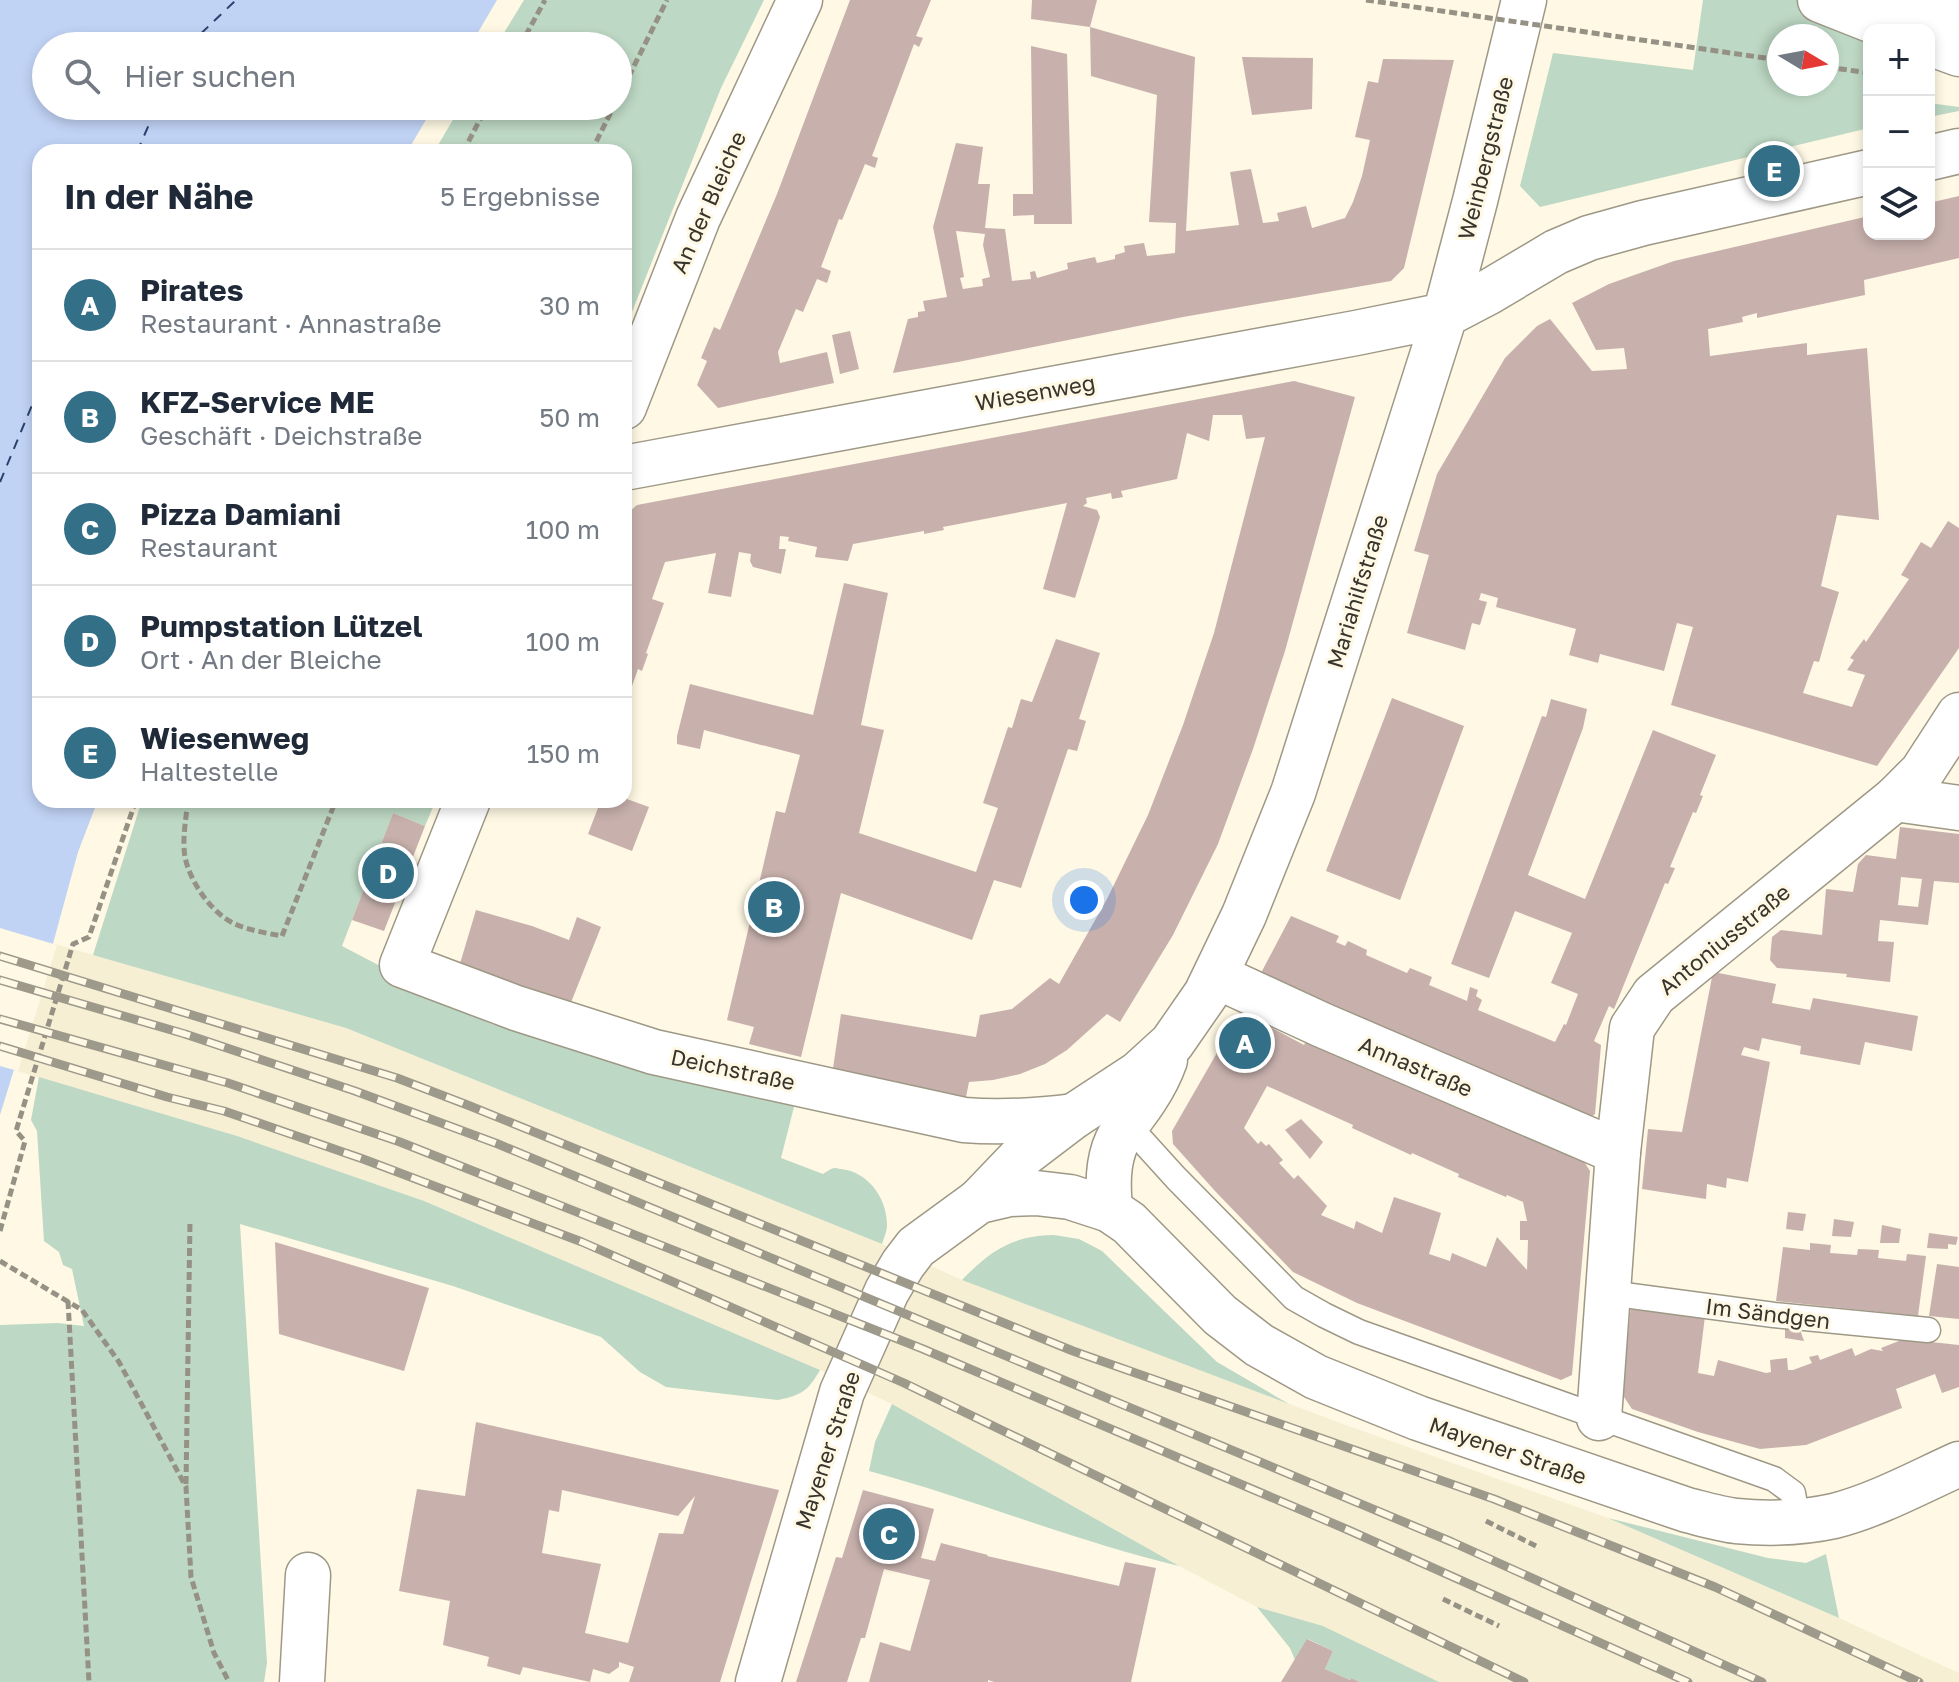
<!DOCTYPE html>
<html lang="de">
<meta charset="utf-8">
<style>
body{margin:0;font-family:"Golos Text",sans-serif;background:#f2f2f3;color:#1f2937}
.controls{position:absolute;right:24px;top:24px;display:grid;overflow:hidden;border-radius:16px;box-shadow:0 4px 12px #0003}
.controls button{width:72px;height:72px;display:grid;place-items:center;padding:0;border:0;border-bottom:2px solid #e0e1e3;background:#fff;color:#1f2937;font:40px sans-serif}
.compass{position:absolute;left:1767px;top:24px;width:72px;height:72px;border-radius:50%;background:#fff;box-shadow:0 4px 12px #0003;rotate:100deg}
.you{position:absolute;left:1084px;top:900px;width:28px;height:28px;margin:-20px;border:6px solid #fff;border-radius:50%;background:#1a73e8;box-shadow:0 0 0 12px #1a73e833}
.badge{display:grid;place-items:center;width:52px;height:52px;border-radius:50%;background:#336f87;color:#fff;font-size:26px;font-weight:700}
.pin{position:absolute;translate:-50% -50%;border:4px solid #fff;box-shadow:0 2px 8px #0006}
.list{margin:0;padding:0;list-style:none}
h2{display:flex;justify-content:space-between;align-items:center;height:104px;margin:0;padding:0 32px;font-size:34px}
h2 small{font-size:26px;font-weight:400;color:#747a83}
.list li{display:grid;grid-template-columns:52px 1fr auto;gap:24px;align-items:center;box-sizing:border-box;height:112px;padding:0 32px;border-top:2px solid #e0e1e3}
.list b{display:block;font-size:30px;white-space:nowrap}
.list p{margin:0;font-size:26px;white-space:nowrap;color:#747a83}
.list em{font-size:26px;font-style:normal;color:#747a83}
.icon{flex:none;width:44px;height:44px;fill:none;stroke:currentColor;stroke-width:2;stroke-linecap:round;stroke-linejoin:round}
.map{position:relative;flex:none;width:1959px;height:1682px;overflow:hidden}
.search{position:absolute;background:#fff;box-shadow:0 4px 12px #0003;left:32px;top:32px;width:600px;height:88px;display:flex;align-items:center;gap:20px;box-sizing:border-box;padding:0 28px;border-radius:44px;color:#747a83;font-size:30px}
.panel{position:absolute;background:#fff;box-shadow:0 4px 12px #0003;left:32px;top:144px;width:600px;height:664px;border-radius:24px}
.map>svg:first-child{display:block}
.built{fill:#f7efd3}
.green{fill:#bdd8c4;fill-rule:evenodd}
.water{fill:#c1d3f5}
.pier{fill:#fef8e4}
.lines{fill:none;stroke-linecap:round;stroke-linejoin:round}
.ferry{stroke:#2b416e;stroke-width:2;stroke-dasharray:10 8;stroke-linecap:butt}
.building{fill:#c8b1ad;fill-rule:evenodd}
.service-casing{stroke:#9e9886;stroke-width:27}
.minor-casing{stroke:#9e9886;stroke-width:47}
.tertiary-casing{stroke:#9e9886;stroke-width:47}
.trunk-casing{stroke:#9e9886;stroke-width:47}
.path{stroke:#959184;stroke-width:5;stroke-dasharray:8 4;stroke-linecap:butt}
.service{stroke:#fff;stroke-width:24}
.minor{stroke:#fff;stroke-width:44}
.tertiary{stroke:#fff;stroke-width:44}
.trunk{stroke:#fff;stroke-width:44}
.rail-casing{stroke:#9d998b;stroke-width:9}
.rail{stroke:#fef8e4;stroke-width:6;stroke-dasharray:18;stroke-linecap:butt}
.path-bridge{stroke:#959184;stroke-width:5;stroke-dasharray:8 4;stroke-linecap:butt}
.labels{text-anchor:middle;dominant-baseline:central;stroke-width:6;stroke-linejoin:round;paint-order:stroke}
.street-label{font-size:22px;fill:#36342d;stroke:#fef8e4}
</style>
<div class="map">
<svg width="1959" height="1682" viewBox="0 0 1959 1682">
<rect width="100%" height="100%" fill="#fef8e4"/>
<!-- built -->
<path class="built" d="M0,928L346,1028L882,1244L962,1280L1343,1424L1608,1518L1839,1618L1959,1673V1682H1439L1323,1626L1257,1607L1179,1566L892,1404L820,1370L424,1201L237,1136L0,1066Z"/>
<!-- green -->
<g class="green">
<path d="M524,0H764L721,88L624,332V152H434L461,106H618V46H496Z"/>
<path d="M1703,0H1892L1869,30V128L1540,207L1520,186L1553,53L1693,70ZM1779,36H1827V84H1779Z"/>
<path d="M1929,103L1959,107V111L1929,117Z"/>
<path d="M142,800H436L425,826L393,813L342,946L491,1024L795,1103L781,1158L823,1174C826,1172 830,1169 834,1168C836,1168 846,1170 847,1170C871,1176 887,1200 887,1225C887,1231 884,1238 882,1244L346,1028L93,955Z"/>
<path d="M39,1077L237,1136L424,1201L820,1370C808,1391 802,1395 778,1400L666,1387L640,1372L601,1337L453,1286L240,1224L267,1663L264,1682H0V1325L58,1323L84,1326L72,1269L63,1265L59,1252L44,1241L37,1131L31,1120Z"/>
<path d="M1054,1235L1079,1239L1102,1251L1217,1362L1289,1404L962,1280C991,1250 1012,1236 1054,1235Z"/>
<path d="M892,1404L1179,1566C1074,1541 973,1499 869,1471L875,1442Z"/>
<path d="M1608,1518L1768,1558L1806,1563L1826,1554L1839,1618Z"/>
<path d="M1257,1607L1323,1626L1439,1682H1360L1351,1678L1350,1680L1325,1669L1333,1651L1308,1639L1295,1660L1290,1648Z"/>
</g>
<!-- water -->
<path class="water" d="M0,0H497L470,46H46V106H434L407,152H40V800H98L78,852L54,940L0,1115Z"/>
<!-- pier -->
<path class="pier" d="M0,928L57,945L18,1071L0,1066Z"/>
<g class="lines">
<!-- ferry -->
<g class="ferry">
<path d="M188,46L236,0"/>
<path d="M137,152L157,106"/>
<path d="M0,482L40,386"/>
</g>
</g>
<!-- building -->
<g class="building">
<path d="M850,0H931L916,36L923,38L919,47L914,44L872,156L878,158L875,168L865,164L842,220L839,219L821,267L831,271L827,283L817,279L803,312L796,309L778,352L780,363L827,352L834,383L718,408L697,385L707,361L701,358L714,327L720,330L777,194Z"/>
<path d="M1032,0H1097L1090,27L1031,19Z"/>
<path d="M1090,27L1195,57L1186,231L1239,225L1230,172L1251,169L1263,223L1279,221L1277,213L1306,206L1312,228L1345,218L1353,202L1362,176L1370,140L1355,137L1368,81L1378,83L1383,59L1454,60L1404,268L1391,281L1183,317L958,362L893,373L908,319L918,317V312L925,311L923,301L947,297L933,227L956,143L983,147L978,184H990L985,228L1005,229L1012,281L1031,279L1030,272L1035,271L1037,278L1068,269L1067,263L1095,257L1097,263L1115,259V255L1125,252L1124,246L1144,243L1147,256L1175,253L1176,223L1149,222L1157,95L1091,76ZM956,231L985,234L983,245L990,277L982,279L983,286L963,289L960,278L964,277Z"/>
<path d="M1031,46L1067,54L1072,224H1034V215L1013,216V194H1033Z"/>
<path d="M1242,57L1313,58L1312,109L1252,115Z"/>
<path d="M1959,196V258L1864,280L1865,295L1757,318V313L1742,317L1743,322L1708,329L1710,356L1807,343V355L1867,348L1879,520L1837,515L1821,586L1839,592L1819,662L1814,661L1803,693L1852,707L1865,675L1847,670L1854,660L1850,658L1864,639L1866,642L1909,579L1901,575L1921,542L1931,548L1948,521L1959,528V648L1877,766L1671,705L1693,627L1677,623L1664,671L1600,654L1598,663L1569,655L1576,629L1496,607L1498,598L1481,593L1479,600L1487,602L1480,625L1472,623L1465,650L1407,633L1429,555L1414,551L1437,474L1505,358L1537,326L1550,319L1592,371L1627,369L1624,348L1596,350L1572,303L1609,284L1674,261L1869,216V234H1929V203Z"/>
<path d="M850,331L859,369L840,374L832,335Z"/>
<path d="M1294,381L1355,397L1285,651L1253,749L1218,844L1173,935L1120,1022L1107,1014L1067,1050L1045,1064L1020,1074L993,1080L969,1082L966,1097L832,1075L841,1014L976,1037L980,1015L1012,1009L1050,978L1059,984L1107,899L1148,815L1183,725L1214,633L1265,437L1246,439L1242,415H1213L1209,441L1187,433L1177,479L1121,491L1123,497L1112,499L1111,493L1086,498L1087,503L1083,506L1097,510L1100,517L1075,598L1043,589L1067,503L943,527L944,530L924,534V531L853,544L848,561L815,557L817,547L788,541L789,537L780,536L779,549H786L781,574L753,567L750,561L751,554L739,552L731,597L708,593L716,553L665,562L652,599L664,603L646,653L648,654L642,671L638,669L624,709V526L629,512L637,505Z"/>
<path d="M844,583L888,593L861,725L884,730L859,833L976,872L998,808L983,803L1008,727L1012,728L1021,699L1032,702L1056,639L1100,653L1079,719L1086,721L1077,751L1068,749L1021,888L994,880L972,940L841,893L801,1057L749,1044L754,1027L727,1020L776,811L785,813L800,755L704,730L700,749L677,744V736L690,684L813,715Z"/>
<path d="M1392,698L1464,726L1400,900L1326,871Z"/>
<path d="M1551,699L1587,709L1583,728L1528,875L1585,899L1653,730L1716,755L1700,795L1703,796L1696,813L1693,812L1670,867L1675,868L1668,884L1665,883L1614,1009L1609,1006L1594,1041L1601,1045L1595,1114L1587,1120L1383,1029L1261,973L1291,916L1339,936L1336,942L1345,946L1348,941L1367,950L1366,955L1407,973L1410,968L1432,977L1429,985L1467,1001L1470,987L1478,990L1476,996L1482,1000L1478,1010L1555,1042L1564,1024L1566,1025L1578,994L1551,983L1572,933L1515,911L1489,978L1451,964L1542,716L1546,717Z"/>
<path d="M624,798L649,807L632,851L588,834L601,800H624Z"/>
<path d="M393,813L425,826L384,931L352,920Z"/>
<path d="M1900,827L1959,834V883L1934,881L1928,925L1880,920L1878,941L1894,942L1890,982L1846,977L1847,974L1777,968L1770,960L1772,937L1781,930L1822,935L1826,889L1853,892L1858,864L1866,855L1896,859ZM1901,877L1922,879L1918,907L1898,905Z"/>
<path d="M476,910L532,926L569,940L577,917L601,927L568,1010L456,977Z"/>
<path d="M1713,972L1776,984L1772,1003L1810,1010L1813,998L1918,1016L1912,1051L1865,1042L1860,1065L1800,1054L1801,1046L1762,1038L1759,1051L1744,1047L1741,1055L1770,1062L1748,1182L1727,1178L1726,1188L1707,1184L1706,1199L1642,1189L1648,1129L1682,1132Z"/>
<path d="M1241,1011L1304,1045L1307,1039L1583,1160L1590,1171L1572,1375L1561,1380L1357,1303L1293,1272L1215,1191L1173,1144L1172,1131ZM1267,1086L1353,1125L1352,1128L1411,1155L1412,1153L1459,1174L1458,1177L1506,1197L1507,1195L1523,1202L1527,1221H1520V1240H1528L1527,1270L1497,1237L1486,1267L1452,1253L1450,1261L1429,1254L1441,1213L1394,1197L1382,1233L1356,1221L1354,1229L1321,1215L1327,1206L1298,1175L1294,1179L1279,1163L1283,1160L1269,1144L1266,1146L1261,1141L1258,1144L1244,1128Z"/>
<path d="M1301,1119L1323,1142L1310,1159L1285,1130Z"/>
<path d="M1788,1212L1806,1214L1803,1231L1786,1229Z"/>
<path d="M1834,1219L1854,1222L1851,1237L1832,1236Z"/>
<path d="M1882,1225L1901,1229L1899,1243H1880Z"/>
<path d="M1929,1233L1958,1237L1956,1245L1948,1244V1249L1927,1248Z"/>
<path d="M275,1242L429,1288L404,1371L279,1334Z"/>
<path d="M1810,1243L1831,1245L1830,1253L1857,1255L1858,1249L1879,1250L1878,1258L1906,1261L1907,1254L1926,1256L1918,1316L1776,1301L1783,1247L1810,1250Z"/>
<path d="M1937,1264L1959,1267V1319L1929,1316Z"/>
<path d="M1631,1305L1705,1316L1698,1373L1714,1376L1718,1360L1766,1373L1771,1372L1770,1360L1787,1358L1788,1370H1793L1812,1363L1809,1357L1818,1355L1820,1360L1852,1348L1855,1356L1871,1349L1883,1351L1881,1348L1904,1339L1959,1345V1387L1942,1393L1935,1374L1896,1389L1902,1408L1806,1445L1760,1449L1698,1432L1632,1409L1622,1394Z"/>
<path d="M1785,1325L1799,1327L1804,1341L1785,1338Z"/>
<path d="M476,1422L779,1490L720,1682H629L634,1667L619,1662V1667L609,1674L593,1669L590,1682L523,1667L520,1675L487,1666L489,1657L443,1645L450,1601L399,1591L417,1489L465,1496ZM562,1490L678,1516L695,1496L683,1534L659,1533L628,1643L585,1633L601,1564L542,1553L549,1510L559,1512Z"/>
<path d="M863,1490L934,1509L921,1558L935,1561L941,1543L988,1555L987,1556L1119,1586L1125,1562L1156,1568L1131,1682H994L988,1680V1682H869L880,1642L910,1651L930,1580L884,1569L865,1638H861L847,1682H796L836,1557L842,1558Z"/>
<path d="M1307,1639L1333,1651L1325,1669L1350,1680L1351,1678L1360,1682H1281Z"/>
</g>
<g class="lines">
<defs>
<g id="service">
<path d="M1127,1124L1176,1178L1294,1298L1324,1315L1359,1332L1774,1479L1793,1493L1798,1522"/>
<path d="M1609,1293L1774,1315L1928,1330"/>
</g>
<g id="minor">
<path d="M624,407L698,218L800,0"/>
<path d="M624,468L1356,333L1445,315L1475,201L1524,0"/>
<path d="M1895,799L1959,808"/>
<path d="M468,800L402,965L516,1008L654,1052L964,1120C1002,1123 1035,1121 1074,1116"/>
<path d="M1216,976L1322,1025L1618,1152"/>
<path d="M1599,1418L1618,1152L1632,1028L1654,995L1895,799L1922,772L1959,715"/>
<path d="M302,1682L308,1575"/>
</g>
<g id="tertiary">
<path d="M1929,158L1959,151"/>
<path d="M979,1201L1024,1154L1074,1116L1138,1074L1172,1043L1206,994L1244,915L1293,793L1445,315L1487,293L1556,252L1589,238L1643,223L1869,172"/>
<path d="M1110,1210C1108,1186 1107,1163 1117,1141C1124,1126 1136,1113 1145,1099C1153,1087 1160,1074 1165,1060"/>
<path d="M758,1682L842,1392L887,1291L903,1264L916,1247L979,1201L1009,1194L1036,1193L1070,1197L1110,1210L1129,1223L1220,1315L1259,1345L1316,1377L1418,1418L1687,1510C1703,1514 1720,1519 1736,1521C1768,1524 1802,1523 1834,1516C1877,1505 1919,1482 1959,1464"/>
</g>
<g id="trunk">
<path d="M1820,0L1896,30"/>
<path d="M1883,0L1959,9"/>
<path d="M1929,43L1959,54"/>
</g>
</defs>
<!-- service casing -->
<use href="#service" class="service-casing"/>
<!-- minor casing -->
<use href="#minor" class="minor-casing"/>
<!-- tertiary casing -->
<use href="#tertiary" class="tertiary-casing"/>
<!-- trunk casing -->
<use href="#trunk" class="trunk-casing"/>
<!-- path -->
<g class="path">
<path d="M520,46L545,0"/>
<path d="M1827,67L1869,73"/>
<path d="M618,98L667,0"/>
<path d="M463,152L487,106"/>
<path d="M591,152L614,106"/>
<path d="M188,800C186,818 182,840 185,857C190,882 211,912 233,923C247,930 266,933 282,936L336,800"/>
<path d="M0,1231L25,1141L16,1131L73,944L89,937L136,800"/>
<path d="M0,1261L82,1310L119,1362L186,1487L191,1577L214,1653L229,1682"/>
<path d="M68,1301L89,1682"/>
<path d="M186,1484L190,1221"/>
<path d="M1486,1521L1536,1546"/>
<path d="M1443,1599L1499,1626"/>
</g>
<!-- service -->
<use href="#service" class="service"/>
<!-- minor -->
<use href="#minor" class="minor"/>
<!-- tertiary -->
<use href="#tertiary" class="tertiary"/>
<!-- trunk -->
<use href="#trunk" class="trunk"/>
<defs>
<g id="rail">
<path d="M0,956L397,1078L470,1106L1073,1351L1494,1499L1715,1587L1919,1682"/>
<path d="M0,980L185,1034L355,1091L498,1144L1452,1542L1762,1682"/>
<path d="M0,1019L228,1083L400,1142L923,1349L1346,1529L1688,1682"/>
<path d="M0,1046L167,1097L224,1111L363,1159L582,1242L904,1383L1524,1682"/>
</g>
</defs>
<!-- rail casing -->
<use href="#rail" class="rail-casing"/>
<!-- rail -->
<use href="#rail" class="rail"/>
<!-- path-bridge -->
<path class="path-bridge" d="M1366,0L1779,60"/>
</g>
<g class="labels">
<!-- street labels -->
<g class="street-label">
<text transform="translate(1485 158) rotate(-76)">Weinbergstraße</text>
<text transform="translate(708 202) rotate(-66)">An der Bleiche</text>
<text transform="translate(1035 392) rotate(-10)">Wiesenweg</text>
<text transform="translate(1357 591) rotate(-73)">Mariahilfstraße</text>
<text transform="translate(1724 939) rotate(-39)">Antoniusstraße</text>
<text transform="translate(1416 1066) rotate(23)">Annastraße</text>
<text transform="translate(733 1069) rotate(12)">Deichstraße</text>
<text transform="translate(1768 1313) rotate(7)">Im Sändgen</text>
<text transform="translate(827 1450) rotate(-72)">Mayener Straße</text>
<text transform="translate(1508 1450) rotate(19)">Mayener Straße</text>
</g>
</g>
</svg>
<div class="controls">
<button>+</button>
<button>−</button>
<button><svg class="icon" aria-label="layers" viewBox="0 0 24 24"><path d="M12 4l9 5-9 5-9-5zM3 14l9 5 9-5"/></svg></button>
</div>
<svg class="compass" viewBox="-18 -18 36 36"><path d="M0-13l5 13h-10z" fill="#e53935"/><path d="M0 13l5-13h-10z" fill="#747a83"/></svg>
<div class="you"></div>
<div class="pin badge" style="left:1245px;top:1043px">A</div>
<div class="pin badge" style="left:774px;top:907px">B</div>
<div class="pin badge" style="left:889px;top:1534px">C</div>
<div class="pin badge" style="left:388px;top:873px">D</div>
<div class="pin badge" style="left:1774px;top:171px">E</div>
<div class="search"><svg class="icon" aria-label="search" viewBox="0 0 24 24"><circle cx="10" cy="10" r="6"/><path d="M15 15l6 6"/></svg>Hier suchen</div>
<section class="panel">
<h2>In der Nähe<small>5 Ergebnisse</small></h2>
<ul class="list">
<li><span class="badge">A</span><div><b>Pirates</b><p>Restaurant · Annastraße</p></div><em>30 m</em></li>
<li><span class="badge">B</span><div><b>KFZ-Service ME</b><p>Geschäft · Deichstraße</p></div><em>50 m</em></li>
<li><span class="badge">C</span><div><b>Pizza Damiani</b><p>Restaurant</p></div><em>100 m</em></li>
<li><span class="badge">D</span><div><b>Pumpstation Lützel</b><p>Ort · An der Bleiche</p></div><em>100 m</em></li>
<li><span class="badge">E</span><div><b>Wiesenweg</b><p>Haltestelle</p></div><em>150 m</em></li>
</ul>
</section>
</div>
